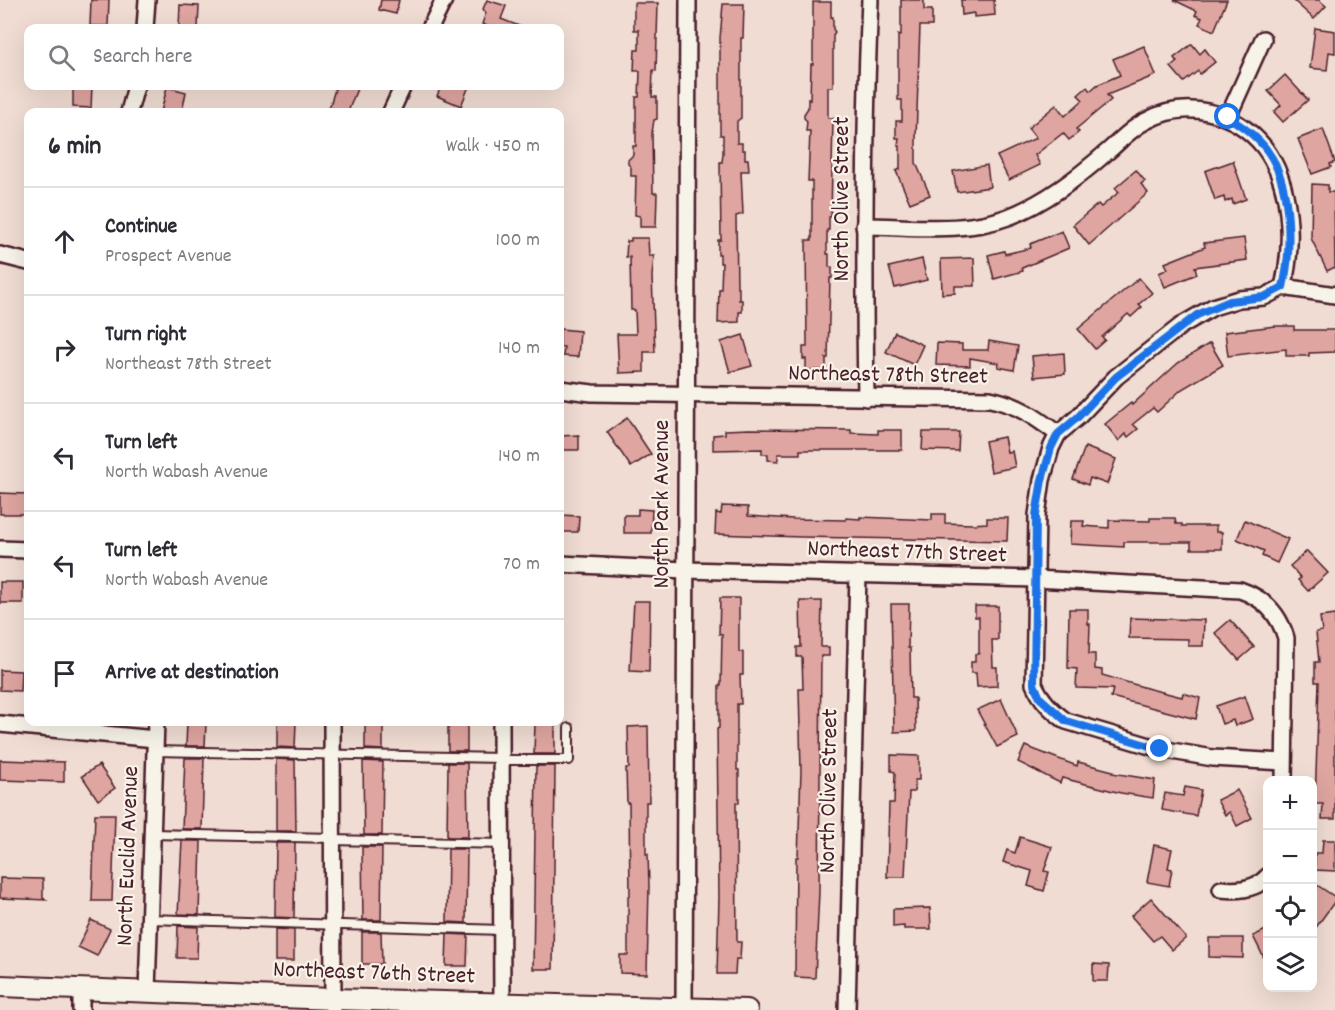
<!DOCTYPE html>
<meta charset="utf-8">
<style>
body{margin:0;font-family:Dekko,sans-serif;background:#f7f7f7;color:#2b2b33}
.controls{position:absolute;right:18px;bottom:18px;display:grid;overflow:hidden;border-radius:12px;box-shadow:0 6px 24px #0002}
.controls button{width:54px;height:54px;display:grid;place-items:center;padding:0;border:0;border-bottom:2px solid #e1e1e2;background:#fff;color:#2b2b33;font:30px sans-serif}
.stop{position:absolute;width:18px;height:18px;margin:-14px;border:4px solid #1a73e8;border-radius:50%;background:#fff}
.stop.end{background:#1a73e8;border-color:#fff;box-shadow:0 2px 6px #0008}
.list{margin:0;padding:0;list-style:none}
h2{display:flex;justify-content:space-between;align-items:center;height:78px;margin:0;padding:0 24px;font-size:26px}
h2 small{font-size:20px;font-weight:400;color:#7c7c81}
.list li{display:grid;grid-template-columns:39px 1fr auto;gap:18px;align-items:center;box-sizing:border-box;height:108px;padding:0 24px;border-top:2px solid #e1e1e2}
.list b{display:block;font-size:22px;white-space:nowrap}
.list p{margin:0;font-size:20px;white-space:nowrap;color:#7c7c81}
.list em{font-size:20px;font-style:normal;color:#7c7c81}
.icon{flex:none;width:33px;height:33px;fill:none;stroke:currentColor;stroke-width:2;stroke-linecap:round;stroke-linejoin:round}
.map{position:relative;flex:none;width:1335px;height:1010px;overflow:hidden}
.search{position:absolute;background:#fff;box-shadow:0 6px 24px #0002;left:24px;top:24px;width:540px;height:66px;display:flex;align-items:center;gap:15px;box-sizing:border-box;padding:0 21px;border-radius:12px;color:#7c7c81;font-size:22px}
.panel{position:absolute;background:#fff;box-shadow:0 6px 24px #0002;left:24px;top:108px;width:540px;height:618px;border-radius:12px}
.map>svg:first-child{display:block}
.building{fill:#dfa5a0;stroke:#4a1f2b;stroke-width:1.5}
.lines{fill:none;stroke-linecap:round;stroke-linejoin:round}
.service-casing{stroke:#4a1f2b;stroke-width:12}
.minor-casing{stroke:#4a1f2b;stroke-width:20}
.tertiary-casing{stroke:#4a1f2b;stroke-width:24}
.service{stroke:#f7f3e8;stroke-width:8}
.minor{stroke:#f7f3e8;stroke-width:15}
.tertiary{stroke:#f7f3e8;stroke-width:20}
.route{stroke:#1a73e8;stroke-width:8}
.labels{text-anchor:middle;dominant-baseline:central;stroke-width:4.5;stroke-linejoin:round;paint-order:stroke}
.street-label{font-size:24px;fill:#4a1f2b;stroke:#f7f3e8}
</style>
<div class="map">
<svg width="1335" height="1010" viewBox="0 0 1335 1010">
<rect width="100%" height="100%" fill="#f0dcd2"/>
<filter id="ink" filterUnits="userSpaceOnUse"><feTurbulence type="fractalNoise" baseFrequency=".0167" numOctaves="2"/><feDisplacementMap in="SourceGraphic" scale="12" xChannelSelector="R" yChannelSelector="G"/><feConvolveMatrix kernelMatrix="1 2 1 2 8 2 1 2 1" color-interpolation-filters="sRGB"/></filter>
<g filter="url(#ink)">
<!-- building -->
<g class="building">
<path d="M91,0H109L108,26H90Z"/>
<path d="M381,0H399L396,14L379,10Z"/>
<path d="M487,0L506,6L501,19L524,28H492L482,24L486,13L483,9Z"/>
<path d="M901,0H924V10H932V26H920L916,138V163L930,195L910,203L896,171L900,169V146H898L899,138H896V121H902V100H898V35L901,36Z"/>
<path d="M961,0H994L995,15L974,17V13L962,15Z"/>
<path d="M1174,0H1227L1214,31L1199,24L1202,18L1195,15L1197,11Z"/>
<path d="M1293,0H1319L1326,6L1314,19Z"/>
<path d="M813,2H831V17H833V29L835,32L833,35V87H828V118H833L831,217H829V230H827V254H829V267L832,268V278H830L828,358H826V370H806V359H803V347H807L806,240H812V181H808L810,131H806L807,121L804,118V114L808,108V99L810,100L811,64H813Z"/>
<path d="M634,3H658L656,71L653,70L652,97H657V119L654,120L652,133L653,193H657L656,227H640V216L635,215L636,176H631V167L628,164V160L633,155V146H636V97H639L640,71H634L635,50H639V30H634Z"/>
<path d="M723,4H744L743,38H741V118L737,121V143H742V150H745V159H748L749,171H741L743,214L736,216L737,288H739V300H742V312H739V322L718,323L719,289H721L722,263H720V254H718V240H721L720,162H722L723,154V135H720V38Z"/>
<path d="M180,5L199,6L198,28H179Z"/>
<path d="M1315,28L1335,31V53L1329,52L1327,70L1310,68Z"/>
<path d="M1192,44L1200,54L1205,49L1215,62L1200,74L1198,71L1184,82L1171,67L1177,62L1174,58Z"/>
<path d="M1144,46L1156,75L1107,95L1111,100L1076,129L1079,132L1069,140L1063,133L1035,155L1040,165L1009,180L997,156L1036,138L1028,128L1056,105L1065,116L1083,100L1078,95L1087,87L1090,91L1097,85L1120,75L1113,59Z"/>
<path d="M1285,75L1308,100L1283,122L1274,112L1281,105L1268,91Z"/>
<path d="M73,86H92L91,108L73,107Z"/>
<path d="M336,86H358L348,112H328Z"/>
<path d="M441,86H469L461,106L437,96Z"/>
<path d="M167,87L186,92L182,112H161Z"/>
<path d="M1323,129L1335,162L1330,164L1331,167L1312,174L1298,139Z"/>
<path d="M1233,161L1246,199L1233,204L1232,199L1225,202L1224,197L1215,200L1205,171Z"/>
<path d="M987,165L990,187L957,192L953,171Z"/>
<path d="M1136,170L1145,181L1141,184L1148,193L1089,245L1073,225L1098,204L1101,207L1119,192L1115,188Z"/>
<path d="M1312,184L1328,185V192H1334L1335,267L1327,271L1311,238Z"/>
<path d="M1062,231L1069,248L1022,268L1023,271L994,279L988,255L1004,251L1005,254L1031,248L1030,244Z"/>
<path d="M631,238H648L649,256H654L652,276L655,352H644V372L619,373L617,334H636L635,310H631L630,257H626L627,241H631Z"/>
<path d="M1244,238L1247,260L1195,267L1197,274L1165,287L1159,273L1168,269L1165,263L1205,247L1204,243Z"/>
<path d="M974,258L975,286H955V293L942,294L941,259Z"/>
<path d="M922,259L927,280L895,288L889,267Z"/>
<path d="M1139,278L1152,293L1139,304L1142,307L1131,317L1128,314L1102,337L1105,340L1095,349L1078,329Z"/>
<path d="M1276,326H1294V330H1335V352L1309,353V356H1286V349L1228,356L1225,332Z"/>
<path d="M560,329L580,331L578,357L563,356L564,347H560Z"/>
<path d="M895,332L923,345L914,365L886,352Z"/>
<path d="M743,335L752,366L730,372L721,342Z"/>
<path d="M989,341L1018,346L1014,370L998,367L999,363L970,358V366L936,365L937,343L962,344V350H988Z"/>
<path d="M1210,343L1223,365L1182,389L1157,412L1153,408L1133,424L1138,429L1128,437L1126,434L1119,441L1105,424L1131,403L1132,405L1178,363Z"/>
<path d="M1064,353L1065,374L1034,377L1032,356Z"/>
<path d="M627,418L651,454L631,467L607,432Z"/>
<path d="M749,429L851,430V433L878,434V430H902V450H800V454H778V461L768,460V454H762V449L713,450V435L725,434V430Z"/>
<path d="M923,432H959L958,451L922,450Z"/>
<path d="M579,435V450H560V436Z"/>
<path d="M1004,437L1007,452L1012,451L1015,467L991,472L985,441Z"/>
<path d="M1085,447L1116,459L1107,484L1090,478L1088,485L1073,479Z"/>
<path d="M0,493L26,494L25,514H0Z"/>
<path d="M722,506L748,507V516L793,519L846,520V518L860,519V517L932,520V514H945V523L972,524L987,523V518H1008L1007,541L802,537L715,534L716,513L721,514Z"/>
<path d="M638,509L652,510L651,533H624V515H638Z"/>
<path d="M560,515L579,516L578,532H560Z"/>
<path d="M1150,518H1175L1176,524H1182V526H1216V532H1222V549H1191V542H1124V547L1070,544L1071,521H1084L1083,526L1109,528V520L1150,521Z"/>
<path d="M1245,520L1288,539L1277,563L1262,556L1264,551L1237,539Z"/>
<path d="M1307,551L1328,573L1308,591L1298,580L1301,578L1290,566Z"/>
<rect x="0" y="582" width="23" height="21"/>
<path d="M720,598H739V652H743V675H740L741,704H737V770H739V803H736L737,942H741L740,959H736L735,974H717L719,897L717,729L719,728V685H721L722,634H719Z"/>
<path d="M634,601H650L649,672L630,671Z"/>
<path d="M800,601H822L821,647H829V656H821L819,892L815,978L795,977L796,857H798L801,771L799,689H803L802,657H797V647H801Z"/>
<path d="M891,604H909L908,648H910L911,698H915L916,731L894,732Z"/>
<path d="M975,606H998V640H992L993,667H997V686L977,687L976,673H971V662H975V654H979V617H975Z"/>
<path d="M1069,609H1088V624H1090L1089,654H1095V669L1102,670V675L1150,689L1182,697L1183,693L1200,698L1196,719L1111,697L1113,689L1076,688L1077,669L1068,668Z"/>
<path d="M1335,615V819H1322L1323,804H1315L1319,682H1315V662H1319L1316,632L1322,631L1320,617Z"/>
<path d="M1130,618L1204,620L1203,646H1188V639L1129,638Z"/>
<path d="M1230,620L1254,647L1239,660L1215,633Z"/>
<path d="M0,670L21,671L20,691L0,690Z"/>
<path d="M1245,696L1253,719L1235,726L1233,720L1222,724L1216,706Z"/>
<path d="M1001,699L1018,737L997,747L977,710Z"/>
<path d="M187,722H206L205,746H186Z"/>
<path d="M277,722H296L295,748L277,747Z"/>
<path d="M365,722H383V750L365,749Z"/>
<rect x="448" y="722" width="19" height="29"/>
<path d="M535,723L555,724V754H534Z"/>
<path d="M648,726L649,802H646V854H648L649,886L647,974L620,973V955H628V896H630L629,803H627L626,768H629L628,727Z"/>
<path d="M1025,746L1077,766L1078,762L1113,771L1112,773L1155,780L1153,798L1121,793L1062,778L1060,783L1018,762Z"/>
<path d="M891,755L919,756V780H915L914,792H909L905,877H887L889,803H894L895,772L891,771Z"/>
<path d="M185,758H204L202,829H182Z"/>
<path d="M276,759L295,760L296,831H276Z"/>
<path d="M0,760L64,762V782L0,780Z"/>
<path d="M363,761L383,762L382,835H364Z"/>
<path d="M448,763H467L468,837H447Z"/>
<path d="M99,765L115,788L98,800L82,776Z"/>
<path d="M536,766H555L553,969H533Z"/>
<path d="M1185,787L1201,790L1196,816L1162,810L1165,793L1183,796Z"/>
<path d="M1237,790L1252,818L1237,826L1230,812L1225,815L1217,800Z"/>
<path d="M95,814H115L112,901H92Z"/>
<path d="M1020,837L1052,847L1044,871L1049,872L1044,891L1028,886L1032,871L1003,862L1007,850L1015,853Z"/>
<path d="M1323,840H1335V871L1315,870V853H1322Z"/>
<path d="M182,841H201L199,915L178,914Z"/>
<path d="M276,843H295L294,918L275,917Z"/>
<path d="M1154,845L1172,849L1168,868L1172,869L1169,886L1147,882Z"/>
<path d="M362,847H382L381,920H363Z"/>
<path d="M448,849H467L466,923L447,922Z"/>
<path d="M0,878L43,879V898L46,900L0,898Z"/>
<path d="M1317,885L1335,897V901L1312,933V891Z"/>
<path d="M1151,898L1186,938L1172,950L1160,936L1153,941L1131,916Z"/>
<path d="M930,908L931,929H904V926L893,927V909Z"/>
<path d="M91,920L110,929L97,956L78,947Z"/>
<path d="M178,926L198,927L197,958H177Z"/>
<path d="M275,929L294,930V961H275Z"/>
<path d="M1268,929V966L1253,936Z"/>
<path d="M362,932H381L382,964H362Z"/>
<path d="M447,934L468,935L467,966H446Z"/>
<path d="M1209,938H1243V958L1209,957Z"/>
<path d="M1093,964L1109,965L1108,981H1093Z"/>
</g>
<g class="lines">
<defs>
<g id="service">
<path d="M155,751L501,758"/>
<path d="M501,760H569V728"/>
<path d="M152,834L332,838"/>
<path d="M332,840L502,844"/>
<path d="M149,919L502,930"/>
</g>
<g id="minor">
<path d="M145,28L147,0"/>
<path d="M430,28L444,0"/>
<path d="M129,112L136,86"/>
<path d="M391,112L403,86"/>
<path d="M1228,117L1263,39"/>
<path d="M864,226C911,226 963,234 1008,217C1045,203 1077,178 1107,152C1119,142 1131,128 1146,121C1186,99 1235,111 1264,147C1292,184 1294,243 1283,287"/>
<path d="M0,255L28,262"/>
<path d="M560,389L592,393L990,399C1019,405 1035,417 1058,434"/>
<path d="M866,398C864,265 864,133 870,0"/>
<path d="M0,549L28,550"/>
<path d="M560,564L685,570L1035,579L1240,590C1264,598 1279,614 1286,638L1284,780"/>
<path d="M332,722L333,1010"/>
<path d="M501,722L502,1010"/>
<path d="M0,724L155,739"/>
<path d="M1283,762L1213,758L1160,749L1066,721C1051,710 1041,700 1034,684L1037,515L1042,480L1051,448L1058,434L1078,417L1116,377L1182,325L1213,307L1239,299L1264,297L1283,287L1335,295"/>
<path d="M1221,889C1238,891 1256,890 1268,876"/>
<path d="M147,991L156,722"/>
<path d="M684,1009L688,0"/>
<path d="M81,1010V989"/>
<path d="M847,1010L858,574"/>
</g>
<path id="tertiary" d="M0,986L333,999L747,1010"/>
</defs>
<!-- service casing -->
<use href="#service" class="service-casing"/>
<!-- minor casing -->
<use href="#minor" class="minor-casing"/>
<!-- tertiary casing -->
<use href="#tertiary" class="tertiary-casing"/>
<!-- service -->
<use href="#service" class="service"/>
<!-- minor -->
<use href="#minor" class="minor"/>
<!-- tertiary -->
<use href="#tertiary" class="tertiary"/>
</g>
</g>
<g class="lines" filter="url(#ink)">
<!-- route -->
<path class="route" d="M1160,749L1066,721L1040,698L1034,684L1036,515L1042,480L1051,448L1058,434L1078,417L1116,377L1197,315L1230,301L1264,297L1283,287C1292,250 1291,192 1272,158C1262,140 1245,128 1228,117"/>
</g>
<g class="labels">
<!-- street labels -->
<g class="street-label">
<text transform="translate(843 199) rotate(-90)">North Olive Street</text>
<text transform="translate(888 376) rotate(1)">Northeast 78th Street</text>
<text transform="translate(663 504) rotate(-90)">North Park Avenue</text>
<text transform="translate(907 553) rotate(2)">Northeast 77th Street</text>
<text transform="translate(830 791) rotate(-89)">North Olive Street</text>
<text transform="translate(129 856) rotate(-88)">North Euclid Avenue</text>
<text transform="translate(374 974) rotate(2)">Northeast 76th Street</text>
</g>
</g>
</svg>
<div class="controls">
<button>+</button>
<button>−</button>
<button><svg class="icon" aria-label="locate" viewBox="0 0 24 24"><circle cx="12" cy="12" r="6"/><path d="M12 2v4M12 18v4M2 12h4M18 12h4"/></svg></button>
<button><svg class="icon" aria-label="layers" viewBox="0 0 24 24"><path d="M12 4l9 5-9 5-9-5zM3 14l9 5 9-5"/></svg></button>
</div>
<div class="stop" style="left:1228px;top:117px"></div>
<div class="stop end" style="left:1160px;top:749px"></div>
<div class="search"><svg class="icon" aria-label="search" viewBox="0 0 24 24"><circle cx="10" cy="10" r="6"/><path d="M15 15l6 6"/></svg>Search here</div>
<section class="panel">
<h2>6 min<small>Walk · 450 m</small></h2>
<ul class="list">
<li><svg class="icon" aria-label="ahead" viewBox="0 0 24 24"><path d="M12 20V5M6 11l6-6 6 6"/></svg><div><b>Continue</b><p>Prospect Avenue</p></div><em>100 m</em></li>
<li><svg class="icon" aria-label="right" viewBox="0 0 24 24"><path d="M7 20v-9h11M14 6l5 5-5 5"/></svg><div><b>Turn right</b><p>Northeast 78th Street</p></div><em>140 m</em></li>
<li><svg class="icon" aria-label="left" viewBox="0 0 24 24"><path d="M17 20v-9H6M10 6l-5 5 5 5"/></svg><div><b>Turn left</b><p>North Wabash Avenue</p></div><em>140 m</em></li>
<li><svg class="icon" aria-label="left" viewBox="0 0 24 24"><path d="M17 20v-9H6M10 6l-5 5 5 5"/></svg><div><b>Turn left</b><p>North Wabash Avenue</p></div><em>70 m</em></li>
<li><svg class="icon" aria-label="arrive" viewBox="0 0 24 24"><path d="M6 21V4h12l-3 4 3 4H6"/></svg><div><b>Arrive at destination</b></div></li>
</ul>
</section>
</div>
